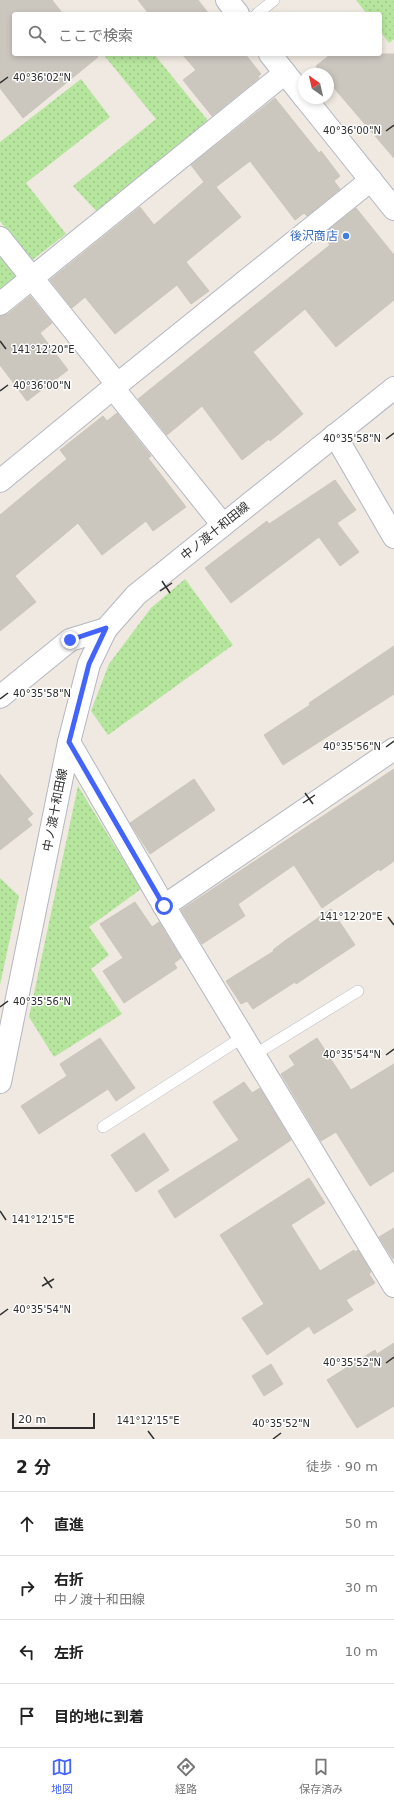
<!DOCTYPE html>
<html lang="ja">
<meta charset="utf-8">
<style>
body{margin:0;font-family:"DejaVu Sans","Noto Sans JP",sans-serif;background:#f6f6f6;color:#222}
.compass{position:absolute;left:298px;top:68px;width:36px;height:36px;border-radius:50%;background:#fff;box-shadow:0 2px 6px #0003;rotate:326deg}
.scale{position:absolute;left:12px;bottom:10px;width:83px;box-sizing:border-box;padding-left:4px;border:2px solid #2e2e2e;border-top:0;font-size:11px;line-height:14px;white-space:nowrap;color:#2e2e2e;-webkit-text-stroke:3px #fff;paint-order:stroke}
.stop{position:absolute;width:12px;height:12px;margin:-9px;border:3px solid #4264fb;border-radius:50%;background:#fff}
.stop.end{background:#4264fb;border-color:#fff;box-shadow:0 1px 4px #0008}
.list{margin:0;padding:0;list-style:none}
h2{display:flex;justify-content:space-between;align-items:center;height:52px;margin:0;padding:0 16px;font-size:17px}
h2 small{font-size:13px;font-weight:400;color:#767676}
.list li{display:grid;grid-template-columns:26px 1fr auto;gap:12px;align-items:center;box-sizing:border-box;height:64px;padding:0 16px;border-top:1px solid #e0e0e0}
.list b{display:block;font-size:15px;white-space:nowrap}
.list p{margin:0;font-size:13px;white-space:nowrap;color:#767676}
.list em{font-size:13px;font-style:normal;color:#767676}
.icon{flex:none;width:22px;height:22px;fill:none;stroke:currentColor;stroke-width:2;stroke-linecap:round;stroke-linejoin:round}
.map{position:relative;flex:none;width:394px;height:1439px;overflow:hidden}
.search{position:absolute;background:#fff;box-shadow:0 2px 6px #0003;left:12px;right:12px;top:12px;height:44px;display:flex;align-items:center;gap:10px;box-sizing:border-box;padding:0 14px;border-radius:4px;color:#767676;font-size:15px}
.sheet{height:308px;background:#fff}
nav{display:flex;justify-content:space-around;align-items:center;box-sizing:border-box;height:56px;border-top:1px solid #e0e0e0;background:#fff;font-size:11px;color:#767676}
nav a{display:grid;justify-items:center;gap:2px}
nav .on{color:#4264fb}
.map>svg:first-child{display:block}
.garden{fill:url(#garden-dots)}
.building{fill:#cbc7bf;stroke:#cbc5ba}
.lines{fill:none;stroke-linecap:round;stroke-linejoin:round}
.service-casing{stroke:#b4b7c1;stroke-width:12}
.minor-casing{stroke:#b4b7c1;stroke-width:24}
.tertiary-casing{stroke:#b4b7c1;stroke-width:24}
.secondary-casing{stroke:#b4b7c1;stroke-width:24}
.service{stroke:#fff;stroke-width:11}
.minor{stroke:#fff;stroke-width:22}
.tertiary{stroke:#fff;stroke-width:22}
.secondary{stroke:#fff;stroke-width:22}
.route{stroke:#4264fb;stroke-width:5}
.ticks{fill:none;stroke:#2e2e2e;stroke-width:1.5}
.shop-dot{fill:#3f7fe0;stroke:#fff;stroke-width:1.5}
.labels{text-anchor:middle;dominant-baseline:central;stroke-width:3;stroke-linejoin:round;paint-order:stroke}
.shop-label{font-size:12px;fill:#366cbe;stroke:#fff;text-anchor:end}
.street-label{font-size:12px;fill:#2e2e2e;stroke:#fff}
.ticks-label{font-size:10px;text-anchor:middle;fill:#2e2e2e;stroke:#fff;stroke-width:3;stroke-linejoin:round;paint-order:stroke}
</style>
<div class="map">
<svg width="394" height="1439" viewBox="0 0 394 1439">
<defs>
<pattern id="garden-dots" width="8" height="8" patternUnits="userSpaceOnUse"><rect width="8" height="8" fill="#b6e59e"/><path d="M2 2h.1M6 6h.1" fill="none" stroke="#9dc588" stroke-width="1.8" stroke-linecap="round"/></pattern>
</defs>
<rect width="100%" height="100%" fill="#efe9e1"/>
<!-- garden -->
<g class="garden">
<path d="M356,0H394V39L389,43L380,31V14H367Z"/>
<path d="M103,54H154L209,122L99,214L73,186L156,119Z"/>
<path d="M81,79L110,117L26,183L66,234L31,261L0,221V142Z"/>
<path d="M0,254L18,276L0,291Z"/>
<path d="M185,579L233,645L108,735L91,711L109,664L151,608Z"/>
<path d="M78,786L141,889L89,927L109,955L91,969L122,1014L54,1057L29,1017Z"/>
<path d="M0,878L19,896L0,985Z"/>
</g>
<!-- building -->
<g class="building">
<path d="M0,0H52L63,14H14V54H95L98,57L23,118L0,88Z"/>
<path d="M138,0H198L209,14H149Z"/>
<path d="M182,54H245L261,74L258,76L259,78L212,116L183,80L196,70Z"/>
<path d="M331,54H394V158L328,81V74H322L316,66Z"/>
<path d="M275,98L319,153L321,151L340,176L334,181L340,189L307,216L304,213L295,220L250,161L216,187L241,217L186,262L209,291L191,304L177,285L115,334L85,297L72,308L50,280L140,207L154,225L204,182L191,165Z"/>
<path d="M356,208L394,255V300L336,347L305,309L253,352L303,414L270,441L269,439L242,460L202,406L167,435L138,399L330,245L322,235Z"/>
<path d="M30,296L52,323L40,333L68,370L27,401L0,365V316L8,314Z"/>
<path d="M117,413L151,456L148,458L186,507L153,531L146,521L102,555L78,523L15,576L36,602L0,631V515L67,459L60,450L103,416L107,421Z"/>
<path d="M335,480L356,510L337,523L359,552L340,566L319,537L231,603L205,568L267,521L269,524Z"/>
<path d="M394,646V694L283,765L264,735L310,705L309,703Z"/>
<path d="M394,769V861L380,871L379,869L322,908L294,865L238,904L245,916L202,944L181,910Z"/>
<path d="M0,774L33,814L27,819L32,825L0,850Z"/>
<path d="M194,779L215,810L150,854L130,823Z"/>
<path d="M135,902L152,927L159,922L181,958L174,963L177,968L124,1003L103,971L123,958L100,924Z"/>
<path d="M331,909L355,945L296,984L295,982L253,1009L247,1001L241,1004L226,981L274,951L273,950L286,940Z"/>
<path d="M100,1038L135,1088L116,1101L108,1089L39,1134L21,1106L67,1076L60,1064Z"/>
<path d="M317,1038L351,1090L394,1064V1171L370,1186L336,1132L321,1141L281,1074L295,1065L289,1056Z"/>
<path d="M244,1082L252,1093L260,1088L291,1140L175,1218L158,1191L239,1140L213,1102Z"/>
<path d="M144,1133L169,1170L136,1192L111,1155Z"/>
<path d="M309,1178L325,1203L291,1225L320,1271L354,1250L355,1252L358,1250L371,1272L369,1274L375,1283L346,1300L353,1310L314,1334L309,1326L267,1355L242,1318L264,1304L220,1235Z"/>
<path d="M394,1228V1258L393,1259L379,1237Z"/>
<path d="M394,1343V1406L357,1428L327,1380L375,1350L377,1354Z"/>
<path d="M271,1364L283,1384L264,1396L252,1376Z"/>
</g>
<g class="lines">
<defs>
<g id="service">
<path d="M257,14L274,0"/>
<path d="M254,1055L358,991"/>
<path d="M103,1127L243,1037"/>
</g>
<g id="minor">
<path d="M0,238L117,384"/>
<path d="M0,304L285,73"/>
<path d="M113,388L223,525"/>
<path d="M335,435L394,537"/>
<path d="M0,481L113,388L371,180"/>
<path d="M0,697L70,640L106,629"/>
<path d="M69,742L164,906L394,1286"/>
<path d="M164,906L394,749"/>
</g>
<g id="tertiary">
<path d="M227,0L238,14"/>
<path d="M270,54L304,97"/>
<path d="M305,98L394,209"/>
</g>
<path id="secondary" d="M0,1082L69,742L89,664L106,629L136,595L394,388"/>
</defs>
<!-- service casing -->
<use href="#service" class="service-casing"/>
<!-- minor casing -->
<use href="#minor" class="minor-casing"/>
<!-- tertiary casing -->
<use href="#tertiary" class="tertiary-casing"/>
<!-- secondary casing -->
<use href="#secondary" class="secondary-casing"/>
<!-- service -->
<use href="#service" class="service"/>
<!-- minor -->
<use href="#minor" class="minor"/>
<!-- tertiary -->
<use href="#tertiary" class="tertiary"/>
<!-- secondary -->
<use href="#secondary" class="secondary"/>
</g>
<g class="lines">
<!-- route -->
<path class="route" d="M70,640L106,628L89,664L69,742L164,906"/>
</g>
<!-- ticks -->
<path class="ticks" d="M0,83L8,77M386,131L394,125M0,341L6,349M0,391L8,385M386,439L394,433M162,581L170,593M160,591L172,583M0,699L8,693M386,747L394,741M305,793L313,804M303,803L315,795M388,917L394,925M0,1007L8,1001M386,1055L394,1049M0,1211L6,1220M44,1277L52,1288M42,1286L54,1279M0,1315L8,1309M386,1363L394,1357M148,1431L154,1439M273,1439L281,1433"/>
<!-- markers -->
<circle class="shop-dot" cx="346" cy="236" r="4"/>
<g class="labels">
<!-- shop labels -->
<g class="shop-label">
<text x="338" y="236">後沢商店</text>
</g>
<!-- street labels -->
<g class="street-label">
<text transform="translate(215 531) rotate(-39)">中ノ渡十和田線</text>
<text transform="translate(55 810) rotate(-79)">中ノ渡十和田線</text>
</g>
</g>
<g class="ticks-label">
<text x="42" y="81">40°36'02"N</text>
<text x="352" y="134">40°36'00"N</text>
<text x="43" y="353">141°12'20"E</text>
<text x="42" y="389">40°36'00"N</text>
<text x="352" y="442">40°35'58"N</text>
<text x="42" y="697">40°35'58"N</text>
<text x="352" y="750">40°35'56"N</text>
<text x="351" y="920">141°12'20"E</text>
<text x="42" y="1005">40°35'56"N</text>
<text x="352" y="1058">40°35'54"N</text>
<text x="43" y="1223">141°12'15"E</text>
<text x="42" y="1313">40°35'54"N</text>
<text x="352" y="1366">40°35'52"N</text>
<text x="148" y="1424">141°12'15"E</text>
<text x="281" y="1427">40°35'52"N</text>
</g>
</svg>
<svg class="compass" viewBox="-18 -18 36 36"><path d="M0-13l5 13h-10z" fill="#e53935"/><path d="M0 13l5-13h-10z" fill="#767676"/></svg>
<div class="scale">20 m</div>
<div class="stop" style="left:164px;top:906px"></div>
<div class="stop end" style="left:70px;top:640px"></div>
<div class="search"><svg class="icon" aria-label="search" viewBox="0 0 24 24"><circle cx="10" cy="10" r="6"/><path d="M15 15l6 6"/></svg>ここで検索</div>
</div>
<section class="sheet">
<h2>2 分<small>徒歩 · 90 m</small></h2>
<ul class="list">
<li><svg class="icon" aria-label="ahead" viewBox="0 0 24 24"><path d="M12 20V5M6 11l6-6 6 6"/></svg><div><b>直進</b></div><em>50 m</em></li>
<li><svg class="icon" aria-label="right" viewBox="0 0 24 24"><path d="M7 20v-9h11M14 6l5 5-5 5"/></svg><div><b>右折</b><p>中ノ渡十和田線</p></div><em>30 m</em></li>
<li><svg class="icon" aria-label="left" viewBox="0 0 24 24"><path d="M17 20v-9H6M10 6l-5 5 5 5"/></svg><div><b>左折</b></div><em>10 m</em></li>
<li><svg class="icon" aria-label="arrive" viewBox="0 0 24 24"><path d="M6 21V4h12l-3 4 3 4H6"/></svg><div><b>目的地に到着</b></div></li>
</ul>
</section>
<nav>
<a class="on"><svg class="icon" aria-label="map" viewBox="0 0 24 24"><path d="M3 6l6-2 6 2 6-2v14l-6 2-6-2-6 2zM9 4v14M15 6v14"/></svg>地図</a>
<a><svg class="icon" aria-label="directions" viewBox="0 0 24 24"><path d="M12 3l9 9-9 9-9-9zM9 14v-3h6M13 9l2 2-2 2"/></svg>経路</a>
<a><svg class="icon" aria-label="saved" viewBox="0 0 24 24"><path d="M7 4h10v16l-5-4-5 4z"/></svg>保存済み</a>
</nav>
